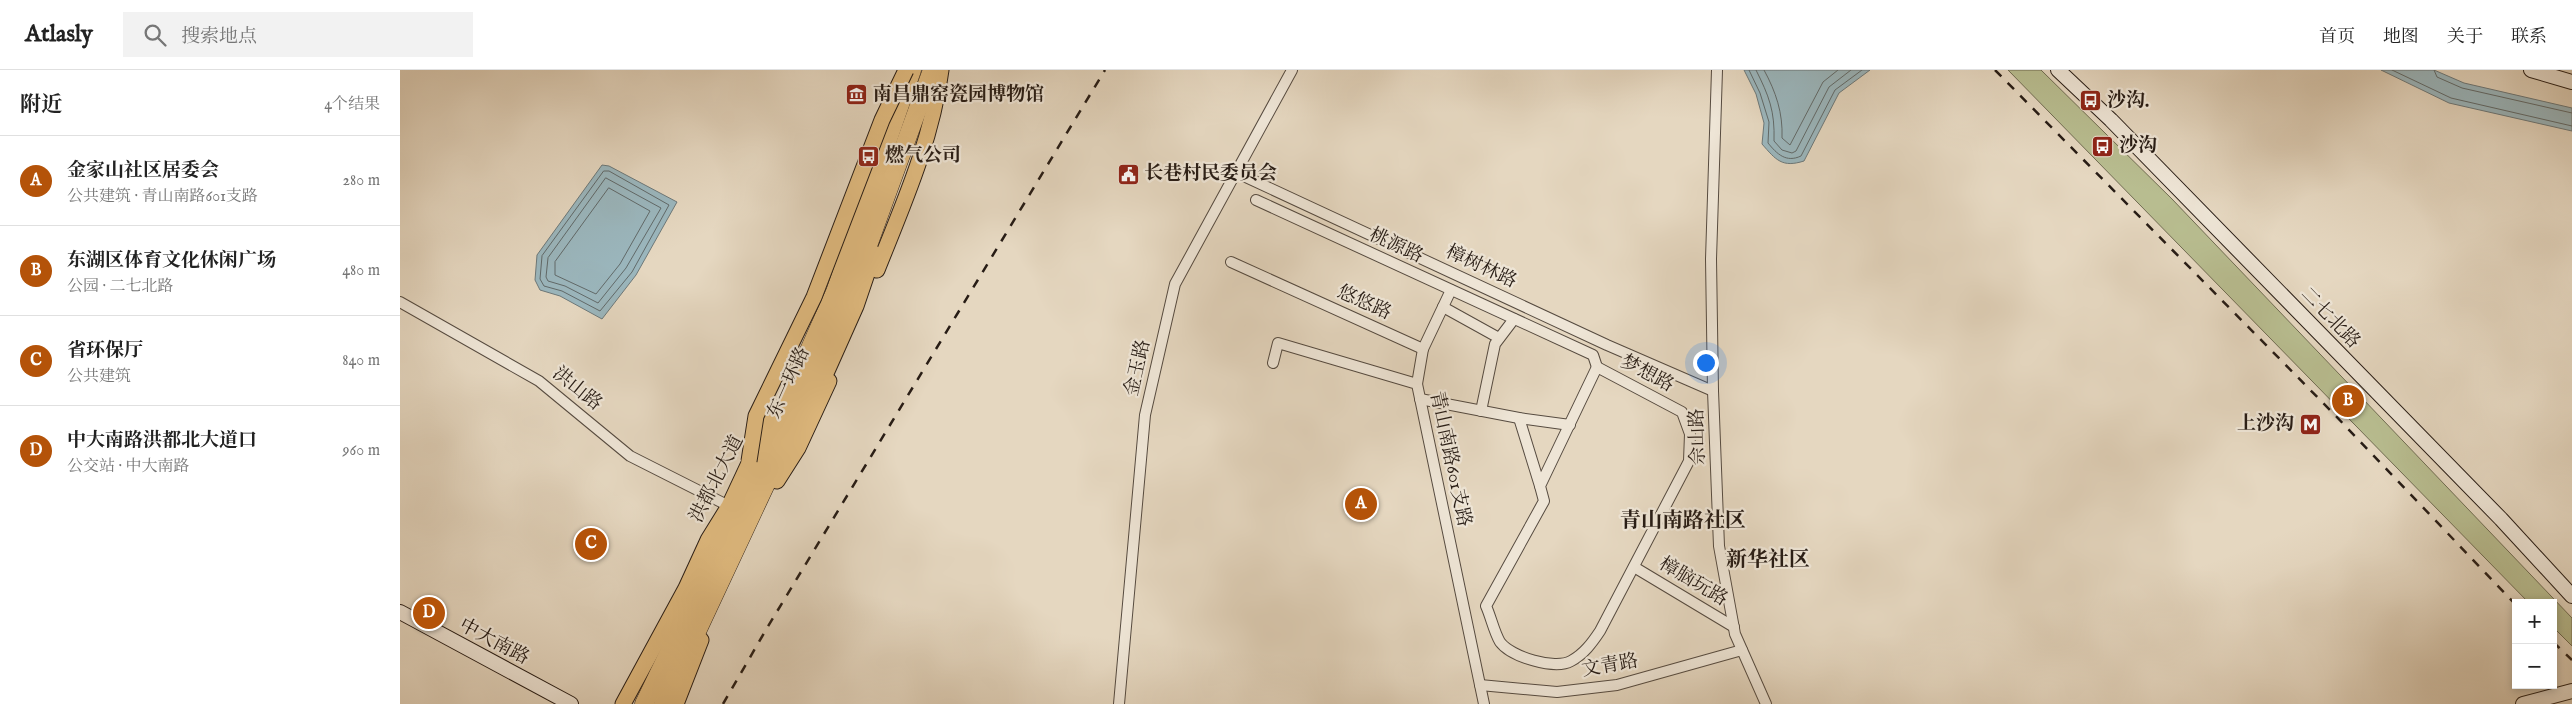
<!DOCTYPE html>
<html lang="zh">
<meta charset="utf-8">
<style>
body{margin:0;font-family:"IM FELL English","Noto Serif SC",serif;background:#f2f2f2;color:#222}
.controls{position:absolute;right:15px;bottom:15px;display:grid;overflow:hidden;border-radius:0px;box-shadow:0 2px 8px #0003}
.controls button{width:45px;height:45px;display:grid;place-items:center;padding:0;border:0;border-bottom:1px solid #e0e0e0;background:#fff;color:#222;font:25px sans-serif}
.you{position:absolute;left:1305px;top:292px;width:18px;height:18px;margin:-12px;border:4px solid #fff;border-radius:50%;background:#1a73e8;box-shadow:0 0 0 8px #1a73e833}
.badge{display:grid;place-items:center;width:32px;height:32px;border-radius:50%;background:#b45309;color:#fff;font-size:16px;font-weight:700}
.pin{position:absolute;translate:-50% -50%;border:2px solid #fff;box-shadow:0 1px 5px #0006}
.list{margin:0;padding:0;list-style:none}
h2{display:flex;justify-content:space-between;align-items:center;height:65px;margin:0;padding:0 20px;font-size:21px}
h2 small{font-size:16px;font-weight:400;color:#767676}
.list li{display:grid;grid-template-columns:32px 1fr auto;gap:15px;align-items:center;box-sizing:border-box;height:90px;padding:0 20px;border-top:1px solid #e0e0e0}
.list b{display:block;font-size:19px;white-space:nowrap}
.list p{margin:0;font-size:16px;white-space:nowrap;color:#767676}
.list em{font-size:16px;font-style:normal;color:#767676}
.icon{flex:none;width:28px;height:28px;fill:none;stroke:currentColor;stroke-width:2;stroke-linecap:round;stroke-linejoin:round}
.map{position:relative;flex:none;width:2172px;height:634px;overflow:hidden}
header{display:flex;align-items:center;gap:30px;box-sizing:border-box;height:70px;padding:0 25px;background:#fff;border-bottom:1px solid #e0e0e0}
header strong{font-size:24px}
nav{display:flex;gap:28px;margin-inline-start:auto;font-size:18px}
.search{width:350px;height:45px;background:#f2f2f2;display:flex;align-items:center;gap:12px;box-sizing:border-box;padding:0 18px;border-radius:0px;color:#767676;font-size:19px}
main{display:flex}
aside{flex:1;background:#fff}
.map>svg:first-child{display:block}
.green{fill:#b8bd90;stroke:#706c52}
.water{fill:#9bb7be;stroke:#6d797a}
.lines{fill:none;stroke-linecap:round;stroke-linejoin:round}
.shore{stroke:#616a6a;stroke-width:1}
.street-casing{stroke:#564b40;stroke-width:12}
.secondary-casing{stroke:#271c15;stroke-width:16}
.primary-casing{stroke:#271c15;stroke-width:17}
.highway-casing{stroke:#271c15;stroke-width:19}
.street{stroke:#eee5d6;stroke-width:10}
.secondary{stroke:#eee5d6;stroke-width:14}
.primary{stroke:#e2bc80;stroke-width:15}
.highway{stroke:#e2bc80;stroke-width:18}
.rail{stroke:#271c15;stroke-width:2.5;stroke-dasharray:9 9;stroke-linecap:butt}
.primary-bridge-casing{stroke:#271c15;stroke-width:17;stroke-linecap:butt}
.primary-bridge{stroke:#e2bc80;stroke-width:15}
.labels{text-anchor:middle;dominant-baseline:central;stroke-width:4.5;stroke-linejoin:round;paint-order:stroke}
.poi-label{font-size:19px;font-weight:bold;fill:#271c15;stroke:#eee5d6;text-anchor:start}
.street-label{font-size:19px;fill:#271c15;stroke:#eee5d6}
.quarter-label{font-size:21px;font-weight:bold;fill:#271c15;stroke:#eee5d6}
</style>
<header>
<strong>Atlasly</strong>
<div class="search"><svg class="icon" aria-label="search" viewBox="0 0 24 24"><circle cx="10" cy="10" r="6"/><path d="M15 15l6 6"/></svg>搜索地点</div>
<nav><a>首页</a><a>地图</a><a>关于</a><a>联系</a></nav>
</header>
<main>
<aside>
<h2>附近<small>4个结果</small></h2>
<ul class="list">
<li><span class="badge">A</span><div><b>金家山社区居委会</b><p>公共建筑 · 青山南路601支路</p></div><em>280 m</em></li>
<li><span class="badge">B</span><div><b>东湖区体育文化休闲广场</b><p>公园 · 二七北路</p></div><em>480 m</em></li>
<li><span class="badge">C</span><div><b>省环保厅</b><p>公共建筑</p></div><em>840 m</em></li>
<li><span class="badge">D</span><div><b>中大南路洪都北大道口</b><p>公交站 · 中大南路</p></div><em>960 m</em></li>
</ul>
</aside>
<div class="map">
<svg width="2172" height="634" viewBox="0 0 2172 634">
<rect width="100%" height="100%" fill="#e5d7c0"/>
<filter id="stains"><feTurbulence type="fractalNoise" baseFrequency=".004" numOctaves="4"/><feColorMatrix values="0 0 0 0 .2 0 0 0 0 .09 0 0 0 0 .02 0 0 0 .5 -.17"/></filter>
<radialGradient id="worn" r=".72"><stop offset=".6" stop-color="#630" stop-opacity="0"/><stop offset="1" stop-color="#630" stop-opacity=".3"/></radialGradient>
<!-- green -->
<path class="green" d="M1608,0H1641L1772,129L2172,548V576L2153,557V533H2129Z"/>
<!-- water -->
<g class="water">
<path d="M1344,0H1470L1439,23L1404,91C1382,98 1376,90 1362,74L1364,53L1356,24Z"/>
<path d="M1981,0H2034L2064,13L2172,38V61L2049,33Z"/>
<path d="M202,95L209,96L277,132L236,205L202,249L160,226L140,220L135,210L137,185Z"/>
</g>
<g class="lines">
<!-- shore -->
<g class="shore">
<path d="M1349,0L1360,23L1369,52L1368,73C1377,84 1386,93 1401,86L1435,20L1462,0"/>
<path d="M1356,0C1369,26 1375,41 1374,71L1382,80L1392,83L1396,81L1429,17L1451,0"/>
<path d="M1364,0C1376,22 1383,43 1382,68L1390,75L1423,12L1438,0"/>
<path d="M1992,0L2051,28L2172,56"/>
<path d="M2034,0L2037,7L2062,18L2172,43"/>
<path d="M204,101H209L269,135L232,202L200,241L162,221L144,216L140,209L142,186Z"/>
<path d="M206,108L261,138L226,198L198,233L165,216L148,211L146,207L148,188Z"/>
<path d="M209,118L250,141L220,194L196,224L155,205V192Z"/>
</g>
<defs>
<g id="street">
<path d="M1317,0L1311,189L1313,321L1319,476L1335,564L1366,634"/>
<path d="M835,102L1207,275L1313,321"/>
<path d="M856,130L1193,285L1197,297"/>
<path d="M831,192L1023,279L1051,220"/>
<path d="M0,232L139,311L230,386L329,436"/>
<path d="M1043,237L1099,268"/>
<path d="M873,293L878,273L1017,314L1084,634"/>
<path d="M1197,297L1282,342L1290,364L1289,391L1200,561C1192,573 1184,584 1171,591C1155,600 1111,587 1100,572C1094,562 1091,547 1086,536L1144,431L1140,416Z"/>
<path d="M1017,314L1023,279"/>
<path d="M1020,329L1119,348L1170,355"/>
<path d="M1081,341L1095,274L1114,249"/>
<path d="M1119,348L1140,416"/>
<path d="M1234,497L1334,557"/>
<path d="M1080,615L1157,622L1217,615L1342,580"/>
<path d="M719,634L745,345L775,214L892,0"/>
</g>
<g id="secondary">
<path d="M1658,0L1711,50L2101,449L2172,526"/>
<path d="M2131,0L2172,12"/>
<path d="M0,542L171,634"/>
<path d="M2123,634L2172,621"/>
</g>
<g id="primary">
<path d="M477,200C503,135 532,70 541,0"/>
<path d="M419,319L456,236L474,183"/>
<path d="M377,411L398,378L429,311"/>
<path d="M223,634L286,518L308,470L329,436L371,346"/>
<path d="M276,634L301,570"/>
</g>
<g id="highway">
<path d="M244,634L339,438L435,222L512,0"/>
<path d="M263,634L409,322L450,225L532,0"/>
</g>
</defs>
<!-- street casing -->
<use href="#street" class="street-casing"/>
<!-- secondary casing -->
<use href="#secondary" class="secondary-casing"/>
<!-- primary casing -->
<use href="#primary" class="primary-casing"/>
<!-- highway casing -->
<use href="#highway" class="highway-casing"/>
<!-- street -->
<use href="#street" class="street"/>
<!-- secondary -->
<use href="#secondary" class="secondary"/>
<!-- primary -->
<use href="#primary" class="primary"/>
<!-- highway -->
<use href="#highway" class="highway"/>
<!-- rail -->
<g class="rail">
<path d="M1595,0L1932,342L2116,535"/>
<path d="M2153,572L2172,590"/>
<path d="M323,634L367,558L705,0"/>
</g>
<defs>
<path id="primary-bridge" d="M349,391L356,346L414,227L482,50L506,0"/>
</defs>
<!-- primary-bridge casing -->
<use href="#primary-bridge" class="primary-bridge-casing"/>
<!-- primary-bridge -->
<use href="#primary-bridge" class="primary-bridge"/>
</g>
<!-- icons -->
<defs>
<symbol id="museum-square" viewBox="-11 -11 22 22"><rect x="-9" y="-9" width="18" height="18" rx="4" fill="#8f2418" stroke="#eee5d6"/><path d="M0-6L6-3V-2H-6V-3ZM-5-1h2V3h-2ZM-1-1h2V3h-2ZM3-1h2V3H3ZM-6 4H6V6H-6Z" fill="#fff"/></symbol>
<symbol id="bus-square" viewBox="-11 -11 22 22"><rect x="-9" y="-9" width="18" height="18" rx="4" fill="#8f2418" stroke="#eee5d6"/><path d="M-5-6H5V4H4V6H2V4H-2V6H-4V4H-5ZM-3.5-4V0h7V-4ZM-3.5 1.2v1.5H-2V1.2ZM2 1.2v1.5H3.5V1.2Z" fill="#fff"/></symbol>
<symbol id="civic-square" viewBox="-11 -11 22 22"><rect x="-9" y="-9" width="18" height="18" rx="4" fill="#8f2418" stroke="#eee5d6"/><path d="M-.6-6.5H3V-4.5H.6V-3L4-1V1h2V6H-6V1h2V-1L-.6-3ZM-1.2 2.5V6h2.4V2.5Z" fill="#fff"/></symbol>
<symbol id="metro-square" viewBox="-11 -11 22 22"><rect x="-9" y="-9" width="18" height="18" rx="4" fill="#8f2418" stroke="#eee5d6"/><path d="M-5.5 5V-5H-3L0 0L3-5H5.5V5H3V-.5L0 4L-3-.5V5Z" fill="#fff"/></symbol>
</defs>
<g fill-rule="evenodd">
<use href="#museum-square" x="444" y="12" width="25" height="25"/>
<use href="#bus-square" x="1678" y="18" width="25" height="25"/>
<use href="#bus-square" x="1690" y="64" width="25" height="25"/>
<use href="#bus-square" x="456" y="74" width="25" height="25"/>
<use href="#civic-square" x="716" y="92" width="25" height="25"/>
<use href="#metro-square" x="1898" y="342" width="25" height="25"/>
</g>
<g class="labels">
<!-- poi labels -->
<g class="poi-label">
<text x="473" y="25">南昌鼎窑瓷园博物馆</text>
<text x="1707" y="31">沙沟.</text>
<text x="1719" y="76">沙沟</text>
<text x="485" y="86">燃气公司</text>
<text x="744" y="104">长巷村民委员会</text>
<text x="1894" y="354" text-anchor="end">上沙沟</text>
</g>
<!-- street labels -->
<g class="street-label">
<text transform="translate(996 176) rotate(25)">桃源路</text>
<text transform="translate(1081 197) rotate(25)">樟树林路</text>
<text transform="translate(964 233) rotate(24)">悠悠路</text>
<text transform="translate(1930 248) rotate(46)">二七北路</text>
<text transform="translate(738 298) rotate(-77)">金玉路</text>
<text transform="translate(1247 304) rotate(28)">梦想路</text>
<text transform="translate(389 313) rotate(-66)">东一环路</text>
<text transform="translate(177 319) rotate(39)">洪山路</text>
<text transform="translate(1298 367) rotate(-92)">佘山路</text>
<text transform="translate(1050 389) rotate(78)">青山南路601支路</text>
<text transform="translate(317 409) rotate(-63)">洪都北大道</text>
<text transform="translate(1293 512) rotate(31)">樟脑玩路</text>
<text transform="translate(94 572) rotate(28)">中大南路</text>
<text transform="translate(1210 596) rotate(-10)">文青路</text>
</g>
<!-- quarter labels -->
<g class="quarter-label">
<text x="1283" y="451">青山南路社区</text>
<text x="1368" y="490">新华社区</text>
</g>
</g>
<rect width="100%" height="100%" filter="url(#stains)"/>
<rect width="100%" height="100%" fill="url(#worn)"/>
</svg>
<div class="controls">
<button>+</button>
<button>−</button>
</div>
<div class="you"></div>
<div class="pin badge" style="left:961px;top:434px">A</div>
<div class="pin badge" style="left:1948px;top:331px">B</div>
<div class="pin badge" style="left:191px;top:474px">C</div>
<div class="pin badge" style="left:29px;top:543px">D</div>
</div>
</main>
